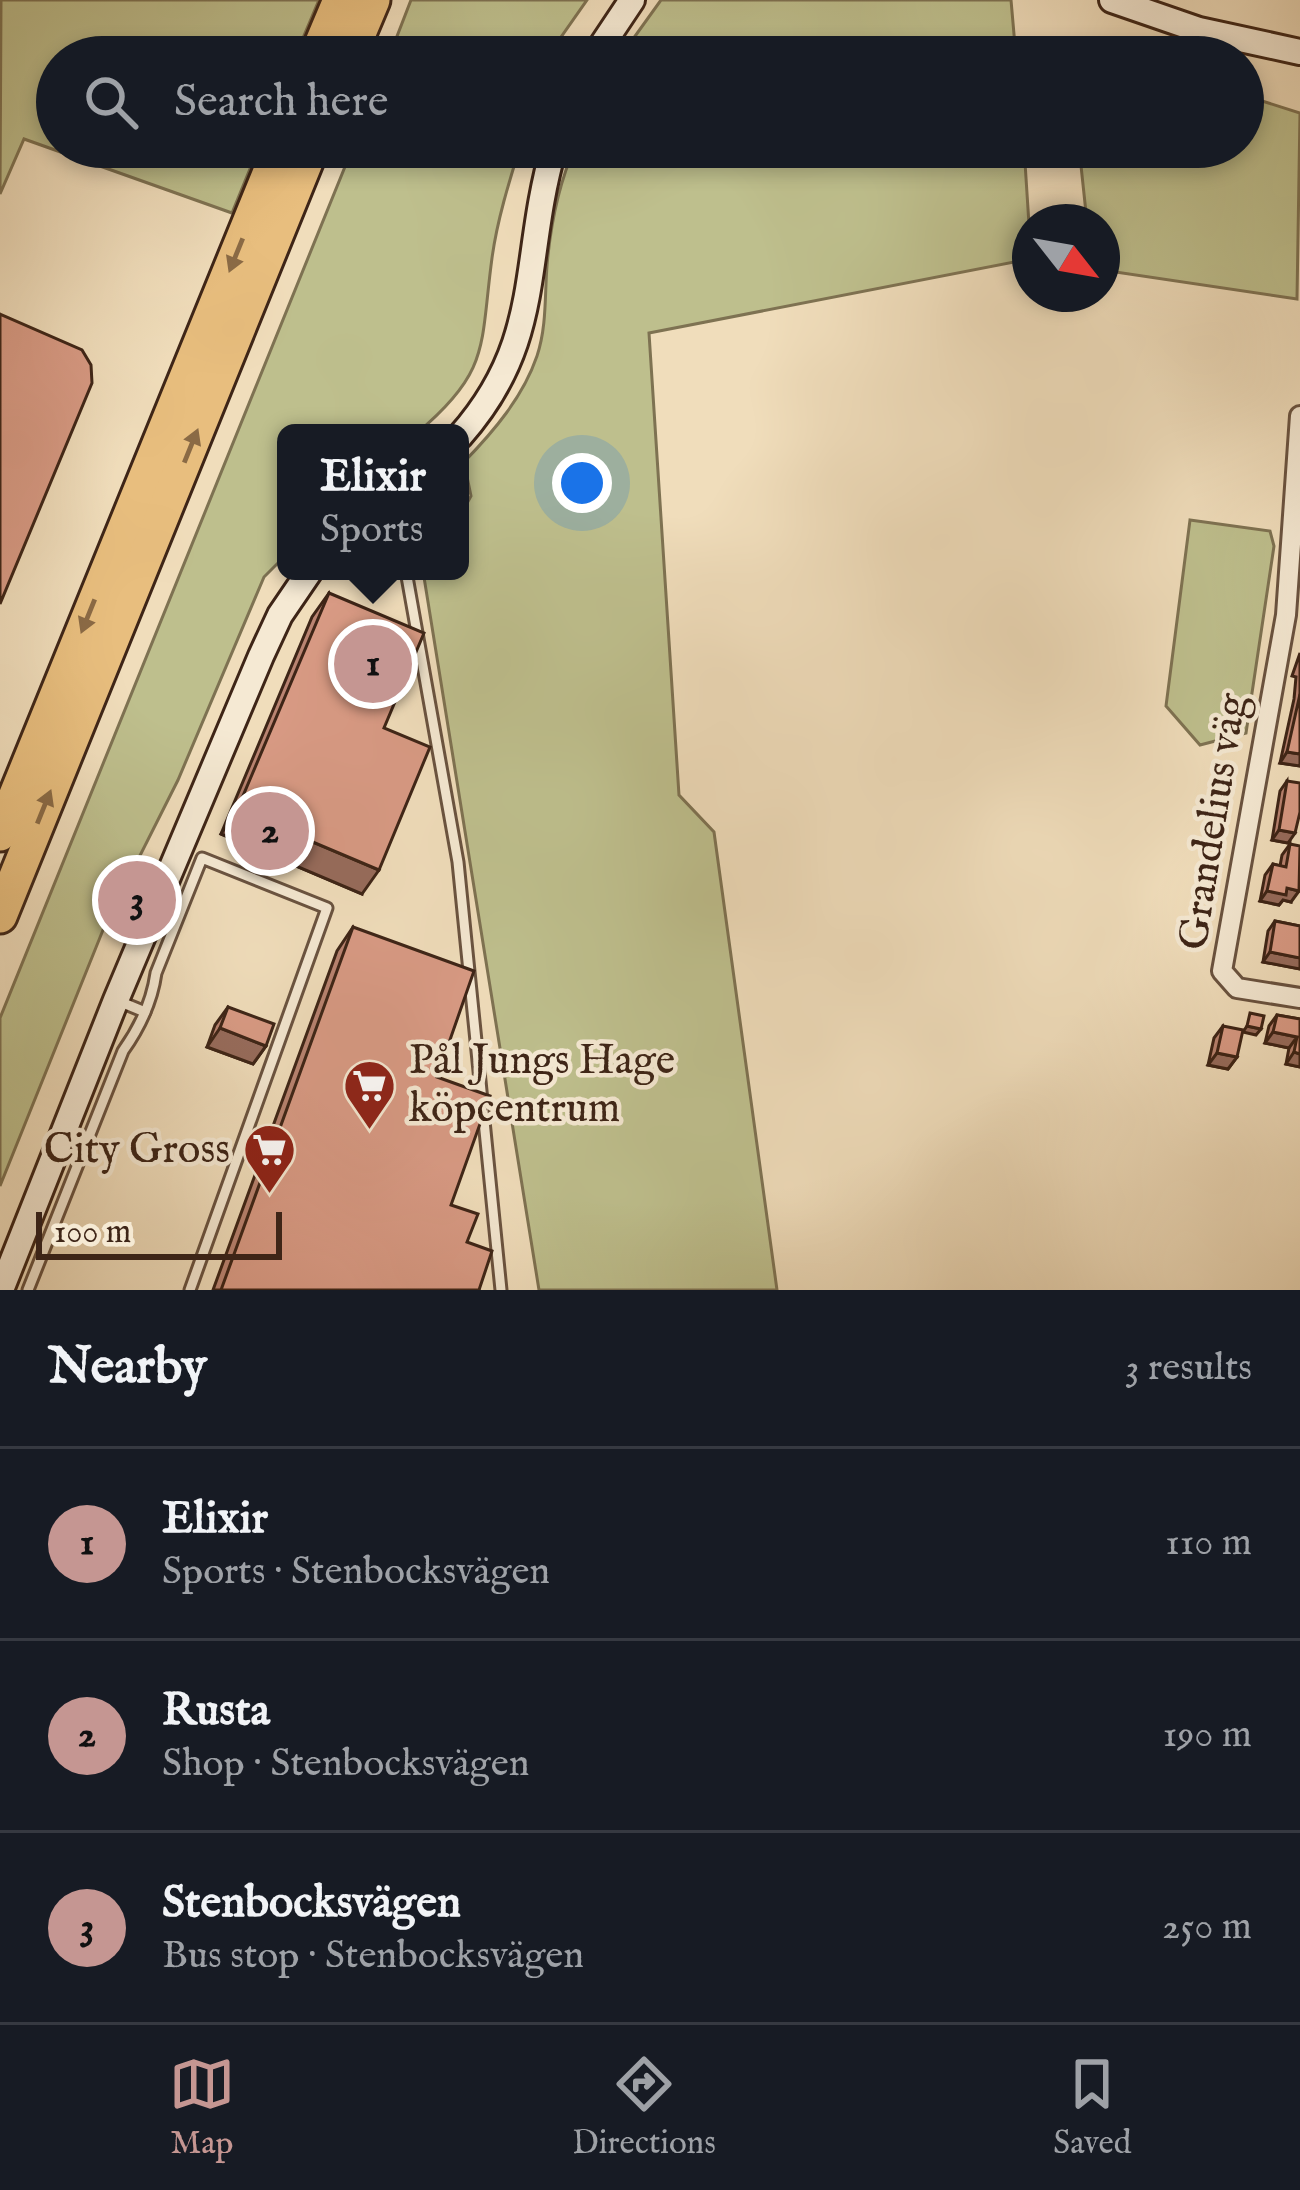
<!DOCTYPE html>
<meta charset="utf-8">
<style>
body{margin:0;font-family:"IM FELL English",serif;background:#242831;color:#f1f3f6}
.compass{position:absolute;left:1012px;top:204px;width:108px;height:108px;border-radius:50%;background:#171b24;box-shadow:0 6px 18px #0003;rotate:121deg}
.scale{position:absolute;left:36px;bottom:30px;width:246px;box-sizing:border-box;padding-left:12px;border:6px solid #3e2517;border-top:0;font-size:33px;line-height:42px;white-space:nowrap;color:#3e2517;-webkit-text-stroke:9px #f5e9d3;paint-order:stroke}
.you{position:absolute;left:582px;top:483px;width:42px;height:42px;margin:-30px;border:9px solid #fff;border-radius:50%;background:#1a73e8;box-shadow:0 0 0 18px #1a73e833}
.badge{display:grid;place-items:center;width:78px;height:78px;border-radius:50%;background:#c59692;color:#111;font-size:39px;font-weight:700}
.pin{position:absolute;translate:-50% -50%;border:6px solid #fff;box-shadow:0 3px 12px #0006}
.popup{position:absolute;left:277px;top:424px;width:192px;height:156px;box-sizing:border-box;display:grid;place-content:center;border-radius:18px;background:#171b24;filter:drop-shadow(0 3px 9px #0005);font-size:39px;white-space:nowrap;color:#9ea1a6}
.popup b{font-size:45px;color:#f1f3f6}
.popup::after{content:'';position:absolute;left:50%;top:100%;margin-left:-24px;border:24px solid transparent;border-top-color:#171b24}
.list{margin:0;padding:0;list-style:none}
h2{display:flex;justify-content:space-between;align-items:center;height:156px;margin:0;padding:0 48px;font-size:51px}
h2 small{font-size:39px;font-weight:400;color:#9ea1a6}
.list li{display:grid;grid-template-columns:78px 1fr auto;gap:36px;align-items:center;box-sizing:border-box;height:192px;padding:0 48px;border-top:3px solid #363941}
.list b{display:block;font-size:45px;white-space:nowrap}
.list p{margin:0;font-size:39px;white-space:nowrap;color:#9ea1a6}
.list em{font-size:39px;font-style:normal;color:#9ea1a6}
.icon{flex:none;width:66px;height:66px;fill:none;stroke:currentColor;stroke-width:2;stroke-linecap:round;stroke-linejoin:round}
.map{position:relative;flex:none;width:1300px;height:1290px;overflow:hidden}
.search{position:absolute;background:#171b24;box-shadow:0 6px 18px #0003;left:36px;right:36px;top:36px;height:132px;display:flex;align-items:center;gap:30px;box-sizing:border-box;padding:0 42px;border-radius:66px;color:#9ea1a6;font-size:45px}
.sheet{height:732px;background:#171b24}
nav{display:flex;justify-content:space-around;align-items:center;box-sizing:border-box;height:168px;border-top:3px solid #363941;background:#171b24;font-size:33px;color:#9ea1a6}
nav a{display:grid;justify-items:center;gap:6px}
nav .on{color:#c59692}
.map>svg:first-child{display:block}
.green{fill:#bebf8d;stroke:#7e7252;stroke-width:3}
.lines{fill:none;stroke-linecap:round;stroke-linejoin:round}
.lane-casing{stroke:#6a5340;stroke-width:15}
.street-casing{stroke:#6a5340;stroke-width:24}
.secondary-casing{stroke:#3e2517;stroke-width:30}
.highway-casing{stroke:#3e2517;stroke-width:39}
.lane{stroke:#f5e9d3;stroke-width:9}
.street{stroke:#f5e9d3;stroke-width:18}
.secondary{stroke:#f5e9d3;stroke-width:24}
.highway{stroke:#e8be7e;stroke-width:33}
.wall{fill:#ba8472;stroke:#3e2517;stroke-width:3}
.shaded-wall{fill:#976c5c;stroke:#3e2517;stroke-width:3}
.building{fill:#d89a84;stroke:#3e2517;stroke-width:3}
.oneway{fill:#8a6a45}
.labels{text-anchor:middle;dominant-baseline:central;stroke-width:9;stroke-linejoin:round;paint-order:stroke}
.street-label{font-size:42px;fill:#3e2517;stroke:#f5e9d3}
.poi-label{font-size:42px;fill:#3e2517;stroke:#f5e9d3;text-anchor:start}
</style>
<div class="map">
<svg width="1300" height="1290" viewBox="0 0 1300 1290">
<rect width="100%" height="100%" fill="#f0ddbb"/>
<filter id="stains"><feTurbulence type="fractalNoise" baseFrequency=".00167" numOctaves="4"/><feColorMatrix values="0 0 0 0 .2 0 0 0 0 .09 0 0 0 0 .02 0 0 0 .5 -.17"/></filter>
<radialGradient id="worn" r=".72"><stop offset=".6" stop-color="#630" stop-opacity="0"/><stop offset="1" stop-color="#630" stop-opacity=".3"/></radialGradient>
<!-- green -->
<g class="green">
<path d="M1,0H319L295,57H57V147H259L232,213L24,139L0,194Z"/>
<path d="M411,0H587L547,57H389Z"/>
<path d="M661,0H1011L1016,57H620Z"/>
<path d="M1243,95L1300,113L1297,299L1102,270V222H1087L1079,147H1243Z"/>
<path d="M353,147H520C509,182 497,221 492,258C480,346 491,371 417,433H286V555L264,577L178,780L105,925L0,1186V1018Z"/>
<path d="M575,147H1024L1030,240L1019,261L649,333L679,795L714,832L777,1290H539L423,571H460V516L471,496L464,462C494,431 523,397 537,356C548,323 544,288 548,255C552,218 560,181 575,147Z"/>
<path d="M1190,520L1270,531L1274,546L1246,733L1200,745L1166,706Z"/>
</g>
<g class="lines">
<defs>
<g id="lane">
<path d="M406,571L458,862L501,1290"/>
<path d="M116,1000L145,1012"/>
<path d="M28,1290L123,1051C140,1027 152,1002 156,973L202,858L327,908L190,1290"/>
</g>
<path id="street" d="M1300,416L1286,615L1222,971L1237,988L1300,998"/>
<g id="secondary">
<path d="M1112,0L1199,30L1300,52"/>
<path d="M594,57L632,0"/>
<path d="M460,436C545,340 521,260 554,147"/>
<path d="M1,1290L116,1000L261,656L280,615L310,571"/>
</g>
<g id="highway">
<path d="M316,57L340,0"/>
<path d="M349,57L373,0"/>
<path d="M0,834L280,147"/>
<path d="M0,916L312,147"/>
</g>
</defs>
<!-- lane casing -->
<use href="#lane" class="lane-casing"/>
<!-- street casing -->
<use href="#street" class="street-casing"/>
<!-- secondary casing -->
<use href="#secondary" class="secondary-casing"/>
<!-- highway casing -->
<use href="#highway" class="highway-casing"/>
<!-- lane -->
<use href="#lane" class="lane"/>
<!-- street -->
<use href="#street" class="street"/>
<!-- secondary -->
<use href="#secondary" class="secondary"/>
<!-- highway -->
<use href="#highway" class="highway"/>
</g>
<!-- wall -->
<g class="wall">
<path d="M329,593L384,728L362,894L221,834L312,617Z"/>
<path d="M1300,653V766L1280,763L1294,699L1296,677L1292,676Z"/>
<path d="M1287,781L1288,843L1272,840L1280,791Z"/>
<path d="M1290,844L1291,902L1283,900L1279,905L1260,901L1265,875L1273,864L1280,866L1282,855Z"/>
<path d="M1275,921L1300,926V969L1263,962L1268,931Z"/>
<path d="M353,927L437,1077L451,1205L467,1242L479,1290H213L337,951Z"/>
<path d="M228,1007L266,1046L253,1064L207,1047L215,1025Z"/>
<path d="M1277,1015L1300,1019V1067L1286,1064L1289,1048L1265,1043L1269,1026Z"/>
<path d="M1223,1026L1237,1057L1228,1069L1208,1065L1214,1038Z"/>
</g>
<!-- shaded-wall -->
<g class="shaded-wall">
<path d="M1287,752L1300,754V766L1280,763Z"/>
<path d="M237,810L379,870L362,894L221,834Z"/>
<path d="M1279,830L1295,833L1288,843L1272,840Z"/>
<path d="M1287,888L1299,891L1291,902L1283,900L1279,905L1260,901L1267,891Z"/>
<path d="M1270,952L1300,958V969L1263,962Z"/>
<path d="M1247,1026L1261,1029L1256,1035L1243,1032Z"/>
<path d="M220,1028L266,1046L253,1064L207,1047Z"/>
<path d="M1273,1032L1297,1037L1289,1048L1265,1043Z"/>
<path d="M1294,1052L1300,1054V1067L1286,1064Z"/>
<path d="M1217,1053L1237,1057L1228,1069L1208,1065Z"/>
</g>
<!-- building -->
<g class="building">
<path d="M0,314L82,350L91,365L92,383L0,604Z"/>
<path d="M329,593L424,633L384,728L430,747L379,870L237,810Z"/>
<path d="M1300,694V754L1287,752Z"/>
<path d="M1287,781L1300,783V812L1295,833L1279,830Z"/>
<path d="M1290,844L1300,846L1299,891L1287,888L1286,895L1267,891L1273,864L1286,867Z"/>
<path d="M1275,921L1300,926V958L1270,952Z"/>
<path d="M353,927L474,971L437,1077L490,1096L451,1205L478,1214L467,1242L492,1251L479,1290H221Z"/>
<path d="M228,1007L274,1024L266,1046L220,1028Z"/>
<path d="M1250,1013L1264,1016L1261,1029L1247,1026Z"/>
<path d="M1277,1015L1300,1019V1054L1294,1052L1297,1037L1273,1032Z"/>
<path d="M1223,1026L1243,1030L1237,1057L1217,1053Z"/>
</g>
<!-- one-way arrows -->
<defs><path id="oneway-solid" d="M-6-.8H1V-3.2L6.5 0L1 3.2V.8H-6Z" transform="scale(3)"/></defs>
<g class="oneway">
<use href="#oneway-solid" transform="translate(236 255) rotate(112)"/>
<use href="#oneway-solid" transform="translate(191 446) rotate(-68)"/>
<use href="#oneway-solid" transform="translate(88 616) rotate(112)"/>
<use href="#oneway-solid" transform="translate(44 807) rotate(-68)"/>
</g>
<!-- icons -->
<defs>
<symbol id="supermarket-pin" viewBox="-11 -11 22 30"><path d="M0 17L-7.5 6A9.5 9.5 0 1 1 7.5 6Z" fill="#8f2418" stroke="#f5e9d3"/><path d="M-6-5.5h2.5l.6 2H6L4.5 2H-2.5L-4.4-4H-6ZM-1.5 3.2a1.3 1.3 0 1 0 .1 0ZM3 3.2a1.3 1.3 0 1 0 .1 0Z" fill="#fff"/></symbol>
</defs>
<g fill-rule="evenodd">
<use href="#supermarket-pin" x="340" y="1056" width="59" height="81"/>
<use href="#supermarket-pin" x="240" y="1120" width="59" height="81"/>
</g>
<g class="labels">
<!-- street labels -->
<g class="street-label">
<text transform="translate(1214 822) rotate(-81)">Grandelius väg</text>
</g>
<!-- poi labels -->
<g class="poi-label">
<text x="409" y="1061">Pål Jungs Hage<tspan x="409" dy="48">köpcentrum</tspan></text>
<text x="230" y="1150" text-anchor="end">City Gross</text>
</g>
</g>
<rect width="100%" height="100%" filter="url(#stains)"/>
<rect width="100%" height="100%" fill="url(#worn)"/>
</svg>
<svg class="compass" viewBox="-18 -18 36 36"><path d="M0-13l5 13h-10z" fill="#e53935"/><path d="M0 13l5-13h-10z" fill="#9ea1a6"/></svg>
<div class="scale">100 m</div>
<div class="you"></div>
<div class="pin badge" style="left:373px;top:664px">1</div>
<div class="popup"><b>Elixir</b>Sports</div>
<div class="pin badge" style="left:270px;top:831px">2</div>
<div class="pin badge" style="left:137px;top:900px">3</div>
<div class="search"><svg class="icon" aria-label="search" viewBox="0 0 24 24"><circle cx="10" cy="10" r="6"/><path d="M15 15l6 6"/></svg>Search here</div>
</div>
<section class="sheet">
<h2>Nearby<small>3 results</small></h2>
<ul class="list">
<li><span class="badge">1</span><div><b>Elixir</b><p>Sports · Stenbocksvägen</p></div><em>110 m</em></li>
<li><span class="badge">2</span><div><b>Rusta</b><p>Shop · Stenbocksvägen</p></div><em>190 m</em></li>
<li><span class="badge">3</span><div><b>Stenbocksvägen</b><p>Bus stop · Stenbocksvägen</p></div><em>250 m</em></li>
</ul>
</section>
<nav>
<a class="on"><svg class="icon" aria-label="map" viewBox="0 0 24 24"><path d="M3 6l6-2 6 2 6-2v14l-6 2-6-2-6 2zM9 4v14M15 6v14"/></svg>Map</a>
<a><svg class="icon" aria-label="directions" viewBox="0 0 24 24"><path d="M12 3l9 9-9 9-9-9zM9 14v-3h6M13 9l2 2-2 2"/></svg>Directions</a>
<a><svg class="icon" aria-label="saved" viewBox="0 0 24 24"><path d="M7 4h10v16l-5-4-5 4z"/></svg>Saved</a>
</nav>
